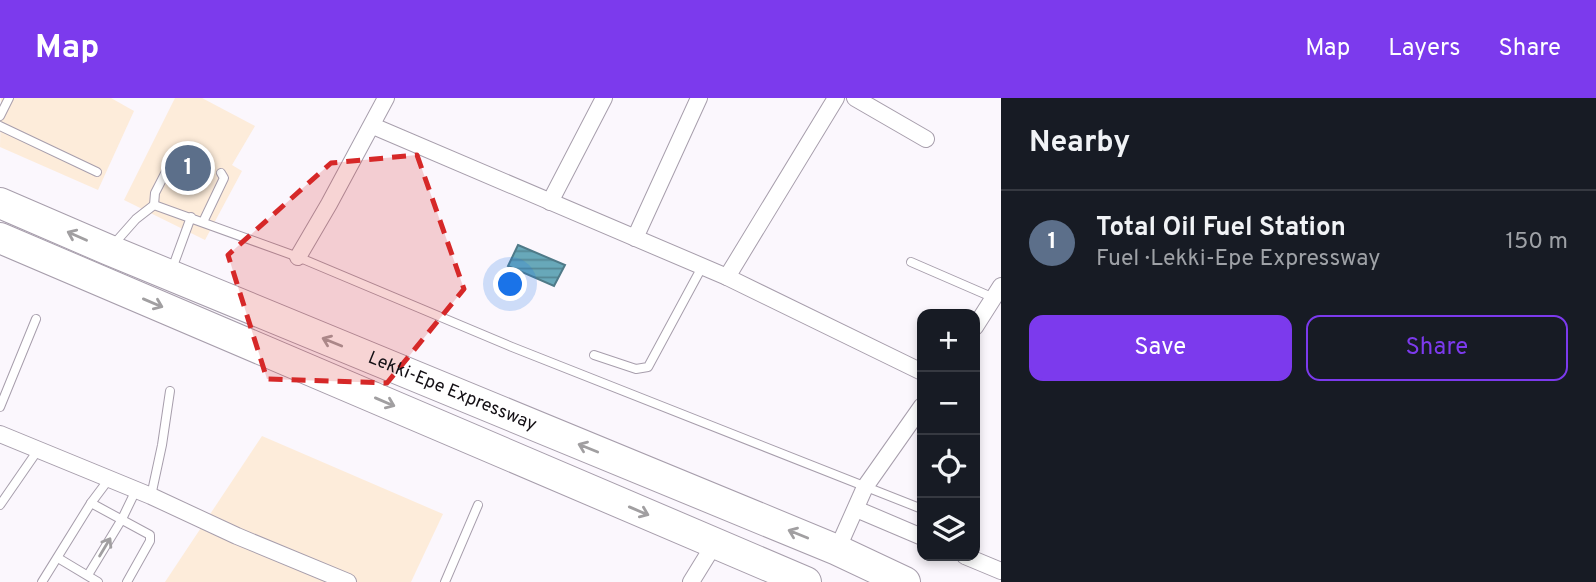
<!DOCTYPE html>
<meta charset="utf-8">
<style>
body{margin:0;font-family:Overpass,sans-serif;background:#242831;color:#f1f3f6}
.controls{position:absolute;right:21px;bottom:21px;display:grid;overflow:hidden;border-radius:14px;box-shadow:0 4px 10px #0003}
.controls button{width:63px;height:63px;display:grid;place-items:center;padding:0;border:0;border-bottom:2px solid #363941;background:#171b24;color:#f1f3f6;font:35px sans-serif}
.you{position:absolute;left:511px;top:187px;width:24px;height:24px;margin:-18px;border:5px solid #fff;border-radius:50%;background:#1a73e8;box-shadow:0 0 0 10px #1a73e833}
.badge{display:grid;place-items:center;width:46px;height:46px;border-radius:50%;background:#7c3aed;color:#fff;font-size:23px;font-weight:700}
.pin{position:absolute;translate:-50% -50%;border:4px solid #fff;box-shadow:0 2px 7px #0006}
.list{margin:0;padding:0;list-style:none}
h2{display:flex;justify-content:space-between;align-items:center;height:91px;margin:0;padding:0 28px;font-size:30px}
h2 small{font-size:23px;font-weight:400;color:#9ea1a6}
.list li{display:grid;grid-template-columns:46px 1fr auto;gap:21px;align-items:center;box-sizing:border-box;height:105px;padding:0 28px;border-top:2px solid #363941}
.list b{display:block;font-size:26px;white-space:nowrap}
.list p{margin:0;font-size:23px;white-space:nowrap;color:#9ea1a6}
.list em{font-size:23px;font-style:normal;color:#9ea1a6}
.actions{display:flex;gap:14px;padding:21px 28px}
.actions a{flex:1;padding:16px 0;border:2px solid #7c3aed;border-radius:14px;text-align:center;font-size:24px;color:#7c3aed}
.actions .main{background:#7c3aed;color:#fff}
.icon{flex:none;width:38px;height:38px;fill:none;stroke:currentColor;stroke-width:2;stroke-linecap:round;stroke-linejoin:round}
.map{position:relative;flex:none;width:1001px;height:484px;overflow:hidden}
header{display:flex;align-items:center;gap:42px;box-sizing:border-box;height:98px;padding:0 35px;background:#7c3aed;color:#fff}
header strong{font-size:33px}
nav{display:flex;gap:38px;margin-inline-start:auto;font-size:24px}
main{display:flex}
aside{flex:1;background:#171b24}
.map>svg:first-child{display:block}
.commercial{fill:#fdecda}
.water{fill:url(#water-rules);stroke:#4f7a88;stroke-width:2}
.lines{fill:none;stroke-linecap:round;stroke-linejoin:round}
.lane-casing{stroke:#a79eac;stroke-width:10}
.street-casing{stroke:#a79eac;stroke-width:18}
.highway-casing{stroke:#a79eac;stroke-width:32}
.lane{stroke:#fff;stroke-width:8}
.street{stroke:#fff;stroke-width:16}
.highway{stroke:#fff;stroke-width:30}
.oneway{stroke:#a19fa1}
.marked{fill:#d62828;fill-opacity:0.2;stroke:#d62828;stroke-width:5;stroke-dasharray:14 9;stroke-linejoin:round}
.labels{text-anchor:middle;dominant-baseline:central;stroke-width:5;stroke-linejoin:round;paint-order:stroke}
.street-label{font-size:18px;fill:#141015;stroke:#fff}
</style>
<header>
<strong>Map</strong>
<nav><a>Map</a><a>Layers</a><a>Share</a></nav>
</header>
<main>
<div class="map">
<svg width="1001" height="484" viewBox="0 0 1001 484">
<defs>
<pattern id="water-rules" width="6" height="5" patternUnits="userSpaceOnUse" patternTransform="scale(1.75)"><rect width="6" height="5" fill="#68a8b9"/><path d="M0 2.5h6" fill="none" stroke="#548795"/></pattern>
</defs>
<rect width="100%" height="100%" fill="#fbf7fd"/>
<!-- commercial -->
<g class="commercial">
<path d="M1,0H111L134,13L98,92L0,49Z"/>
<path d="M175,0H202L255,28L232,67L242,73L205,142L124,102Z"/>
<path d="M262,338L443,416L411,484H165Z"/>
</g>
<!-- water -->
<path class="water" d="M518,147L565,167L554,188L508,168Z"/>
<g class="lines">
<defs>
<g id="lane">
<path d="M0,18L9,0"/>
<path d="M0,28L97,74"/>
<path d="M154,107L155,95L173,60L184,56L200,60"/>
<path d="M203,124L224,80L221,75"/>
<path d="M113,147L136,121L154,107L298,159L512,249L922,411"/>
<path d="M911,164L994,200"/>
<path d="M172,171L191,119"/>
<path d="M594,257L636,271L648,269L702,169"/>
<path d="M0,309L36,221"/>
<path d="M151,398L162,347L170,293"/>
<path d="M91,405L150,437V443L127,484"/>
<path d="M0,407L38,352"/>
<path d="M58,460L98,484"/>
<path d="M88,477L122,421L136,392"/>
<path d="M42,484L91,405L109,381"/>
<path d="M445,484L478,407"/>
</g>
<g id="street">
<path d="M855,0L926,41"/>
<path d="M373,28L727,179L922,274"/>
<path d="M550,104L604,0"/>
<path d="M635,140L699,0"/>
<path d="M298,159L329,106L386,0"/>
<path d="M727,179L836,0"/>
<path d="M975,229L1001,188"/>
<path d="M0,336L151,398L237,438L348,484"/>
<path d="M856,411L922,439"/>
<path d="M837,452L865,389L922,308"/>
<path d="M965,458L1001,473"/>
<path d="M691,484L715,445"/>
</g>
<g id="highway">
<path id="s1" d="M0,105L109,152L837,452L905,484"/>
<path d="M0,140L806,484"/>
</g>
</defs>
<!-- lane casing -->
<use href="#lane" class="lane-casing"/>
<!-- street casing -->
<use href="#street" class="street-casing"/>
<!-- highway casing -->
<use href="#highway" class="highway-casing"/>
<!-- lane -->
<use href="#lane" class="lane"/>
<!-- street -->
<use href="#street" class="street"/>
<!-- highway -->
<use href="#highway" class="highway"/>
</g>
<!-- one-way arrows -->
<defs><path id="oneway-shaft" d="M-6 0H5M1.5-3L5.5 0L1.5 3" fill="none" stroke-width="1.6" stroke-linecap="round" stroke-linejoin="round" transform="scale(1.75)"/></defs>
<g class="oneway">
<use href="#oneway-shaft" transform="translate(77 138) rotate(-156)"/>
<use href="#oneway-shaft" transform="translate(153 205) rotate(23)"/>
<use href="#oneway-shaft" transform="translate(332 244) rotate(-158)"/>
<use href="#oneway-shaft" transform="translate(385 304) rotate(23)"/>
<use href="#oneway-shaft" transform="translate(588 350) rotate(-158)"/>
<use href="#oneway-shaft" transform="translate(639 413) rotate(23)"/>
<use href="#oneway-shaft" transform="translate(798 436) rotate(-158)"/>
<use href="#oneway-shaft" transform="translate(105 449) rotate(-59)"/>
</g>
<!-- marked area -->
<path class="marked" d="M417,57L464,191L387,285L267,281L228,157L331,65Z"/>
<g class="labels">
<!-- street labels -->
<g class="street-label">
<text stroke="none"><textPath href="#s1" startOffset="490">Lekki-Epe Expressway</textPath></text>
</g>
</g>
</svg>
<div class="controls">
<button>+</button>
<button>−</button>
<button><svg class="icon" aria-label="locate" viewBox="0 0 24 24"><circle cx="12" cy="12" r="6"/><path d="M12 2v4M12 18v4M2 12h4M18 12h4"/></svg></button>
<button><svg class="icon" aria-label="layers" viewBox="0 0 24 24"><path d="M12 4l9 5-9 5-9-5zM3 14l9 5 9-5"/></svg></button>
</div>
<div class="you"></div>
<div class="pin badge" style="left:188px;top:70px;background:#5c6f8a">1</div>
</div>
<aside>
<h2>Nearby<small></small></h2>
<ul class="list">
<li><span class="badge" style="background:#5c6f8a">1</span><div><b>Total Oil Fuel Station</b><p>Fuel · Lekki-Epe Expressway</p></div><em>150 m</em></li>
</ul>
<div class="actions"><a class="main">Save</a><a>Share</a></div>
</aside>
</main>
